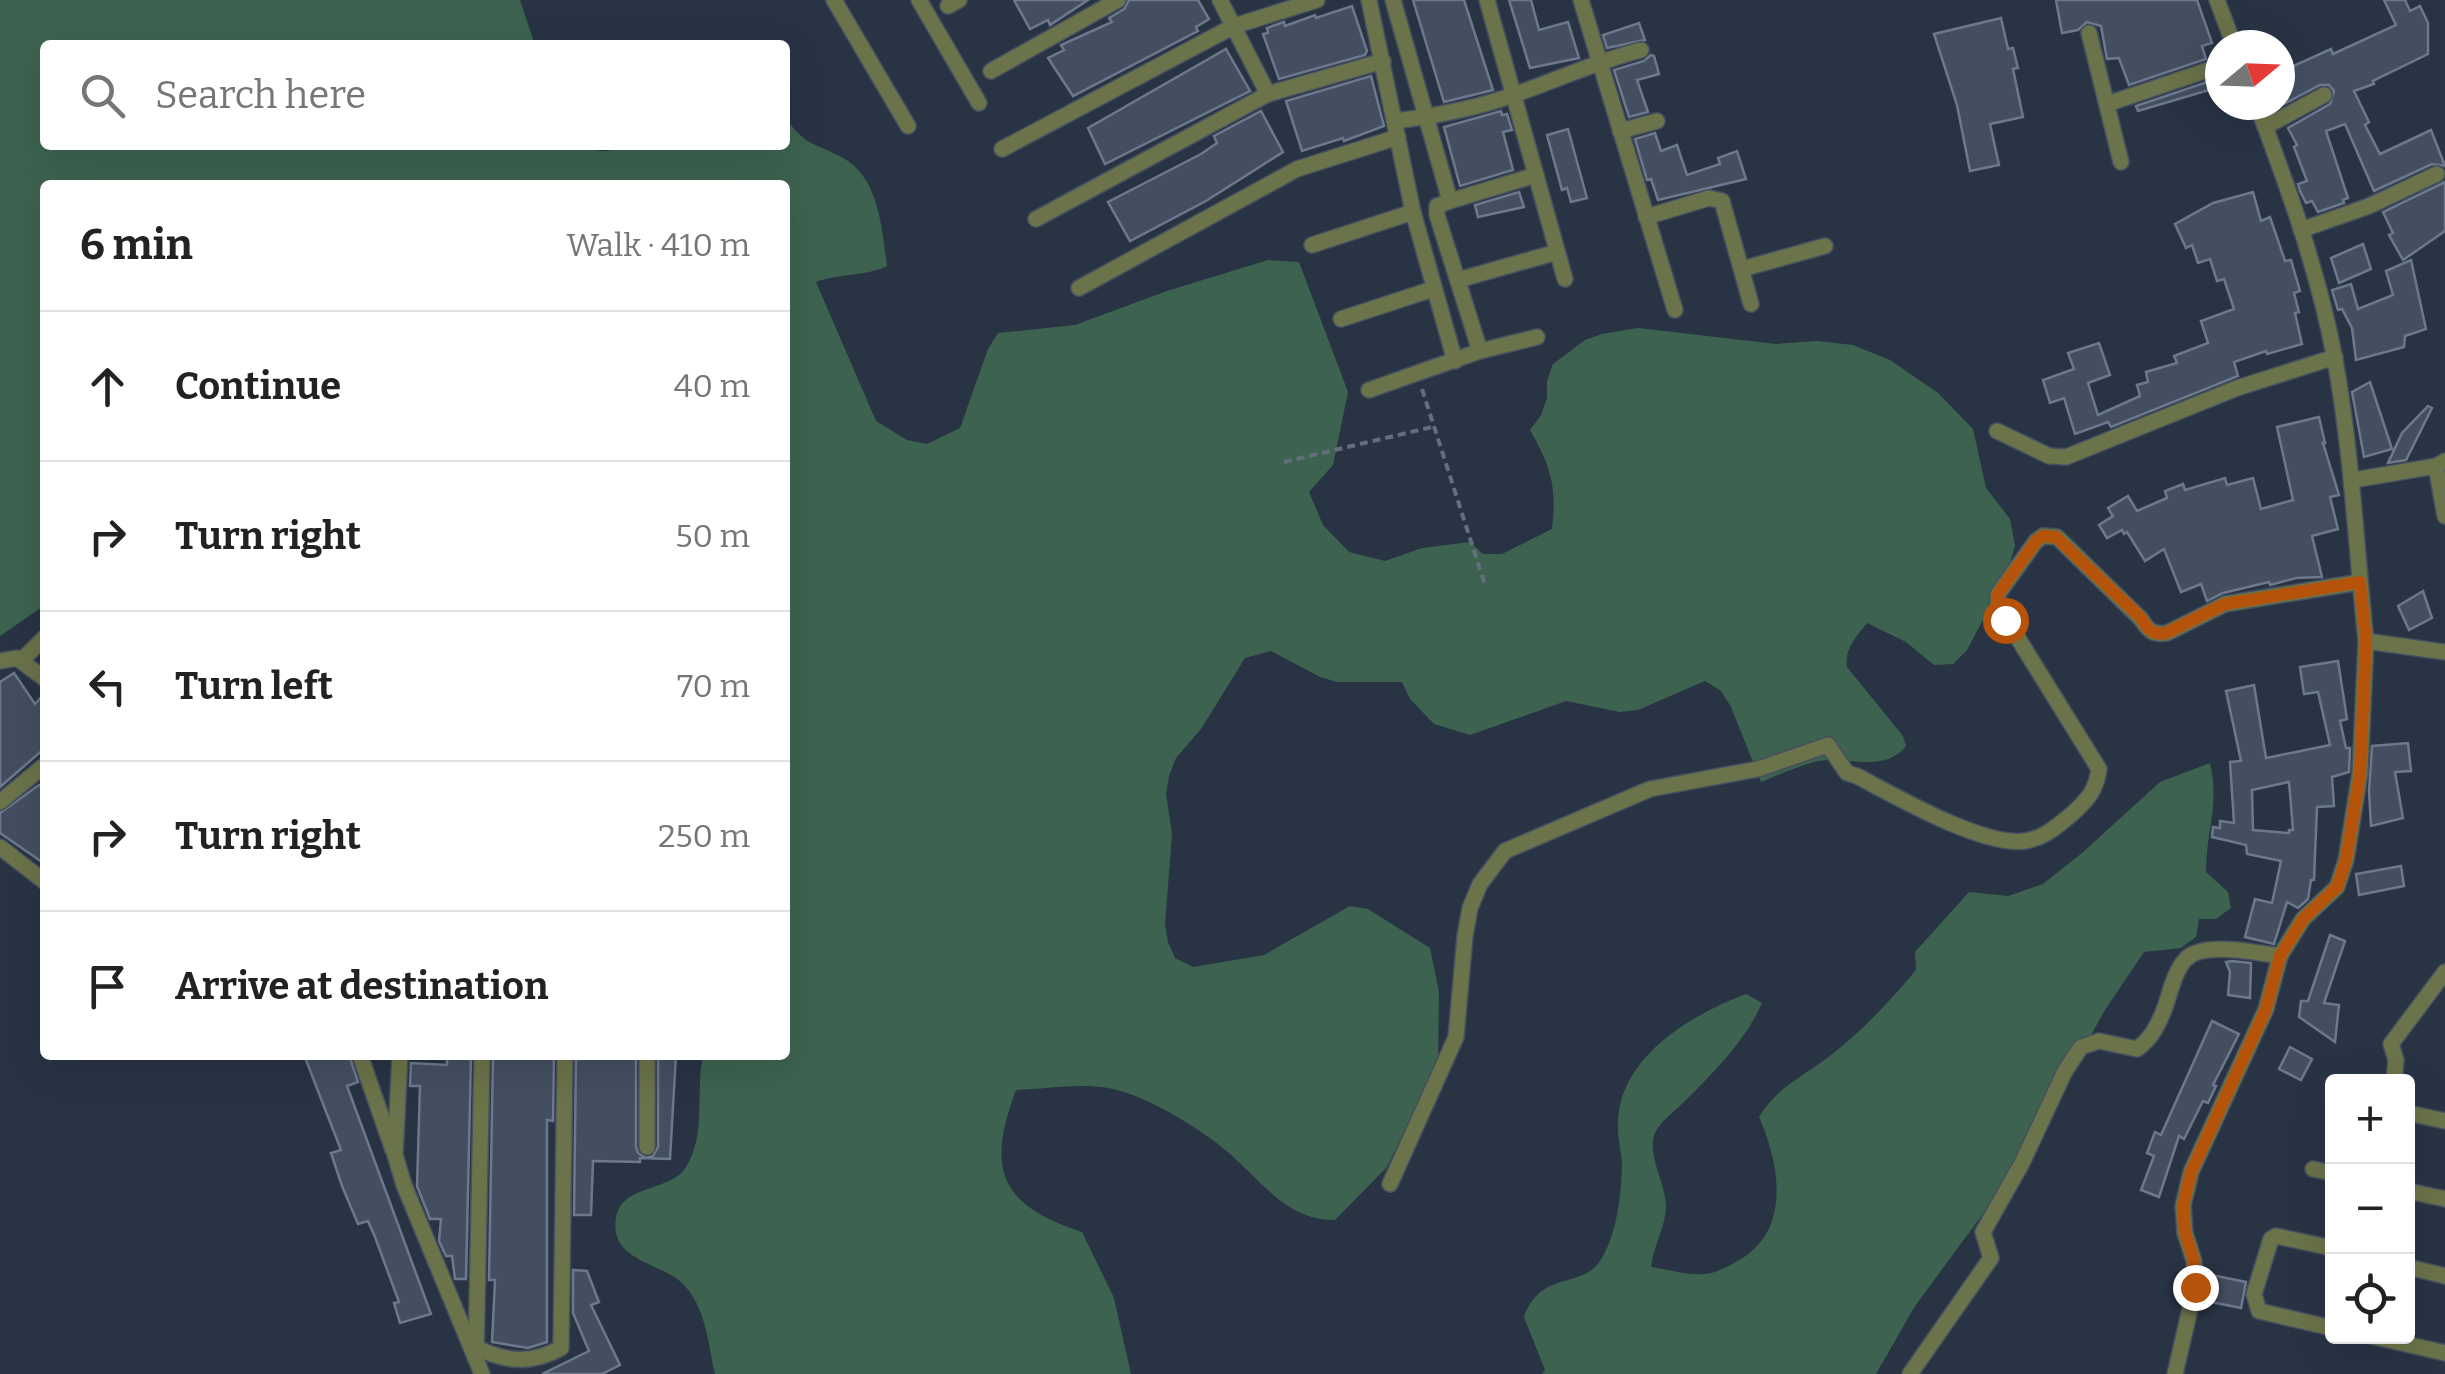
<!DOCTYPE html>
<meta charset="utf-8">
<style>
body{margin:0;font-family:Bitter,serif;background:#f2f2f2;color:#222}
.controls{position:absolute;right:30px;bottom:30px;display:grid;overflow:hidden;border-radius:10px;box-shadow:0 10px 40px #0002}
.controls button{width:90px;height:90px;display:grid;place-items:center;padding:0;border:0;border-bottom:2px solid #e0e0e0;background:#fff;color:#222;font:50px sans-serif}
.compass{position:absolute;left:2205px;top:30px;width:90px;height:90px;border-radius:50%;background:#fff;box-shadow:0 10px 40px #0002;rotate:71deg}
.stop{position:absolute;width:30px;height:30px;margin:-22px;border:8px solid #b45309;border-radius:50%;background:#fff}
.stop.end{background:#b45309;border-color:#fff;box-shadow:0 2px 10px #0008}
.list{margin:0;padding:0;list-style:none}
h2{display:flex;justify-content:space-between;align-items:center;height:130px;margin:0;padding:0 40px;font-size:42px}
h2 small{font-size:32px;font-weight:400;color:#767676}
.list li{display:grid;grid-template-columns:65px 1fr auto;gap:30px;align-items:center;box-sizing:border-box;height:150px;padding:0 40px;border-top:2px solid #e0e0e0}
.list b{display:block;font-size:38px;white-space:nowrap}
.list em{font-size:32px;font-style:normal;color:#767676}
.icon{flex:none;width:55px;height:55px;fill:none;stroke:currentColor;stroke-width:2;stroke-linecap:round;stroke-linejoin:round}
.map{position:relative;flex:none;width:2445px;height:1374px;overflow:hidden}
.search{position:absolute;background:#fff;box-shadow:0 10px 40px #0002;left:40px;top:40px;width:750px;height:110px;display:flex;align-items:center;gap:25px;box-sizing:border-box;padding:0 35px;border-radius:10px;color:#767676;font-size:38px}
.panel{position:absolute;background:#fff;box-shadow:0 10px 40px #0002;left:40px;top:180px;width:750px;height:880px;border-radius:10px}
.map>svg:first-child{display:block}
.green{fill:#3d6350}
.building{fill:#434f61;stroke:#6c798c;stroke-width:2.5;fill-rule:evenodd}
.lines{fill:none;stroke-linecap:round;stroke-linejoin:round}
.street-casing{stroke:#454f5f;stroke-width:18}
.path{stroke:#646e7d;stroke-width:4;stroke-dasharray:8 5;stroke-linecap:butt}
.street{stroke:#6b734a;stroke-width:15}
.route{stroke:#b45309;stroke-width:12}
</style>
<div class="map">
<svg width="2445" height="1374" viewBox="0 0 2445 1374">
<rect width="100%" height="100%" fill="#283344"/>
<!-- green -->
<g class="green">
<path d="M0,0H520L535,45H45V145H583C596,152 609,154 621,145H785V117C806,147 814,142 843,158C879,177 882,230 887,266C864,277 839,273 816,282L876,421L907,440L927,444L960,428L988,349L998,333L1075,325L1167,291L1268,260L1299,262L1348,392L1333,465L1309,492L1323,525L1349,552L1385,561L1422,548L1470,542L1483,554H1502L1552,529C1557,486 1551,467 1530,430L1541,415L1547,398V381L1553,364L1585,340L1602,334L1638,328L1776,344L1817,341L1853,345L1890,360L1938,393L1973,429L1986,488L2010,519L2015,546L2005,578L1967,650L1953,664L1934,665L1906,642L1867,623C1857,636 1844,649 1847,667L1903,736L1906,746C1883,775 1845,754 1814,762C1796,767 1778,775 1761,782L1731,707L1721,691L1705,681L1638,710L1620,712L1566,701L1470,735L1434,724L1410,699L1402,682H1337L1320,677L1271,651L1245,658L1201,729L1176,758L1169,776L1166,794L1172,834L1165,924L1168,942L1175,958L1193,967L1264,955L1350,906L1368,909L1430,948L1439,992L1438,1061L1387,1167L1335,1220C1288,1221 1262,1182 1229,1153C1201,1129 1145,1094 1108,1088C1080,1083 1045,1089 1016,1090C986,1170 1000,1205 1082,1232L1114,1298L1131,1374H715C708,1344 706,1305 681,1282C658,1262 609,1260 616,1218C621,1184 671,1192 686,1167C707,1133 695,1092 703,1055H785V185H45V605L0,636Z"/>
<path d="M2210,763C2220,805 2206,830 2206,872L2228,892L2231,908L2216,919H2199L2196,937L2181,948L2144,952L2105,1010L2016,1169L1915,1306L1876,1374H1542L1545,1370L1524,1317C1542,1267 1585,1292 1603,1256C1617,1231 1621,1195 1622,1167C1622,1154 1618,1142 1618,1129C1615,1059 1690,1015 1746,994L1762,1003C1745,1041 1716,1070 1687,1099C1678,1109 1660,1121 1655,1133C1646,1156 1667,1184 1666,1208C1665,1228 1653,1247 1651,1267C1667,1269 1689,1276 1705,1274C1717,1273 1731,1265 1741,1259C1792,1228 1779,1162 1759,1117C1777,1087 1804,1076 1831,1055C1862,1031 1891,1000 1916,970L1915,952L1969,892L2008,896L2043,884L2082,853L2160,782Z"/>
</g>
<!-- building -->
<g class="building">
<path d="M1014,0H1088L1050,25L1048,20L1030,29Z"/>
<path d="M1129,0H1198L1209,19L1196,27L1198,31L1073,96L1048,58L1064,50L1061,45L1112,22L1109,18L1124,9Z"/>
<path d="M1413,0H1464L1493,90L1444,102Z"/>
<path d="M1509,0H1531L1539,30L1568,22L1579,58L1530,68Z"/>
<path d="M2056,0H2197L2212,43L2202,46L2206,59L2129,85L2119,58L2107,59L2101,26L2087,22L2078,30L2062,33Z"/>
<path d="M2384,0H2405L2410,11L2420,6L2428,23V54L2373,81L2374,84L2354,91L2369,122L2365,125L2380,154L2431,130L2445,166L2432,164L2374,191L2345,124L2326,131L2348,198L2343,200L2344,203L2318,212L2312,201L2306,203L2300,191L2298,184L2307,181L2294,147L2297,145L2288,128L2330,104L2334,91L2329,85H2320L2280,106V72L2331,49L2333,54L2396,25Z"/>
<path d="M1352,6L1367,51L1365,55L1279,79L1263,34L1268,33L1267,28L1284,22L1285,26L1315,15L1316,18Z"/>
<path d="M2001,18L2008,49L2013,48L2018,68L2013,69L2023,117L1990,124L1999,165L1970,171L1957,105L1934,34Z"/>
<path d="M1639,23L1645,40L1607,48L1603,35Z"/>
<path d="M1226,49L1250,91L1105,164L1088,128Z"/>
<path d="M1651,55L1654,56L1659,74L1637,80L1648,112L1629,117L1614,70L1644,61Z"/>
<path d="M1371,76L1384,126L1344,141L1343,138L1302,151L1286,101Z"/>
<path d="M2213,80L2216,88L2138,111L2136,106Z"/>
<path d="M1261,111L1283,152L1206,201L1130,241L1108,202L1201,154L1217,143L1214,136Z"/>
<path d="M1501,111L1502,115L1507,114L1512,130L1503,132L1513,170L1460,186L1444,127Z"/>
<path d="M1568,129L1587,198L1571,202L1567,188L1562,190L1547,135Z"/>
<path d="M1655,133L1661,151L1677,145L1687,175L1720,164L1718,158L1737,151L1746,179L1658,200L1651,179L1647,180L1635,139Z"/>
<path d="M2445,182V231L2403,260L2389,235L2393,233L2383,212Z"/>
<path d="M1519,192L1524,207L1478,217L1475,205Z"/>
<path d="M2253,192L2261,221L2270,217L2285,261L2291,260L2300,291L2294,293L2299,312L2295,313L2302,344L2267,354L2266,351L2234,362L2238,376L2111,427L2108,422L2075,434L2064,398L2050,403L2043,380L2074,369L2068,353L2099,343L2110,375L2088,383L2098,415L2140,396L2137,385L2148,382L2146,372L2177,363L2174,356L2208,343L2201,321L2234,309L2224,279L2217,281L2210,259L2198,263L2192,245L2186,248L2175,224L2213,203Z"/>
<path d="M2363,244L2371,269L2339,283L2331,258Z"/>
<path d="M2411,260L2426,329L2405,336L2404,347L2356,360L2352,328L2342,309L2338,310L2332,290L2351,284L2358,309L2393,295L2386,271Z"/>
<path d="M2370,382L2392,449L2364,457L2352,392Z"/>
<path d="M2428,406L2432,408L2406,460L2388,463L2402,433Z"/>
<path d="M2319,417L2325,443H2323L2339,495L2330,497L2338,529L2312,536L2322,577L2296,578L2270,585L2269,582L2223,593L2207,601L2201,584L2181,592L2164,549L2145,561L2127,532L2124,534L2122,530L2107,538L2099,525L2113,516L2108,508L2128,496L2137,511L2167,498L2165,491L2183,484L2185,490L2225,478L2227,485L2253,478L2261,509L2293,500L2277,427Z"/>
<path d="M2423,591L2432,618L2409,630L2398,606Z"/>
<path d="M2338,661L2347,719L2340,721L2346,748H2350L2349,772L2332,777L2334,806L2317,807L2314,880H2311L2308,899L2298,908L2287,902L2274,944L2245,937L2255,899L2272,903L2281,861L2247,854L2246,845L2212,837L2213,827L2220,828V821L2234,823L2230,762L2241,761L2226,691L2254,685L2266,758L2330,745L2318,692L2304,694L2300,667ZM2289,782L2293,830H2289V833L2253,830L2252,790Z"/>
<path d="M14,673L35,704L45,693V748L0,787V682Z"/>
<path d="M2408,743L2411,771L2395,772L2403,818L2371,826L2369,791L2372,746Z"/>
<path d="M39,785L45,789V864L0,833V813Z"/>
<path d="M2401,866L2404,886L2359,895L2356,874Z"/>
<path d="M2330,935L2345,941L2324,1003L2339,1005L2335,1042L2299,1017L2301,1001H2308Z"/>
<path d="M2232,961L2251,963L2250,998L2228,995L2230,972L2226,962Z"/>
<path d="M2212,1021L2239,1034L2213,1085L2216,1086L2208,1103L2203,1101L2184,1139L2179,1136L2159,1197L2141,1190L2154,1156L2147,1153L2155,1132L2161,1135Z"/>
<path d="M2290,1047L2312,1059L2301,1080L2279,1069Z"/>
<path d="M304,1055H349L358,1082L347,1086L431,1314L400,1323L394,1303L399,1302L375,1237L368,1221L358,1224L342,1186L331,1153L341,1150Z"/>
<path d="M447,1055H471L466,1279H455L452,1256H446L439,1241L441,1219H430L417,1186L420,1086H410L411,1063L447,1065Z"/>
<path d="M493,1055H554L553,1121L547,1120V1342L528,1348L492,1342L495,1280H489Z"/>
<path d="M576,1055H636V1147L638,1153L646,1158L653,1156L658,1147V1055H676L670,1159L640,1158V1162L593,1161L591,1215H574Z"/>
<path d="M573,1270L587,1271L599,1302L591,1305L620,1365L602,1374H542L589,1351L573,1313Z"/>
<path d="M2212,1275L2246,1282L2241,1308L2206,1301Z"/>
</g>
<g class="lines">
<defs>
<g id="street">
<path d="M834,0L908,126"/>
<path d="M919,0L979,103"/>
<path d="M1220,0L1268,94"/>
<path d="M1369,0L1413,212L1455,361"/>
<path d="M1487,0L1565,279"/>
<path d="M1581,0L1675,310"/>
<path d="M2217,0L2234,45"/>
<path d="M948,6L959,0"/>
<path d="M2089,33L2121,162"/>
<path d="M991,71L1118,0"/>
<path d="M2107,104L2220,66"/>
<path d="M2257,105C2288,187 2319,273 2335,360C2352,453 2356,547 2366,641L2445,652"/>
<path d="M1395,121C1435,116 1478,108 1516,94C1559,79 1598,61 1641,50"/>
<path d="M2265,127L2324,95"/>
<path d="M1620,131L1657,121"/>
<path d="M1002,149L1234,26L1317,0"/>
<path d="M1450,201L1536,175"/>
<path d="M1646,217L1709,198L1722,201L1751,304"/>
<path d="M1036,219L1268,94L1383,61"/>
<path d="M2301,230L2369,206L2437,174"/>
<path d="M1312,245L1413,212"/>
<path d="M1742,269L1825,246"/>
<path d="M1458,280L1557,252"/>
<path d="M1079,288L1297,169L1398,137"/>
<path d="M1341,319L1433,289"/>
<path d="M1480,351L1537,337"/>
<path d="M1369,390L1480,351L1437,215V206L1450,201L1393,0"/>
<path d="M1997,431L2049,456L2066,457L2237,388L2335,357"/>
<path d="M2436,466L2445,516"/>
<path d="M2353,480L2436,466L2445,461"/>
<path d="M22,660L45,637"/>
<path d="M0,661L17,658L45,679"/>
<path d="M0,802L45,765"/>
<path d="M0,847L45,882"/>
<path d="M360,1055L393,1150"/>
<path d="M400,1055L395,1155L404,1185L482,1374"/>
<path d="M647,1055V1147"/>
<path d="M2394,1082L2396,1060L2391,1044L2445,972"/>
<path d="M2408,1113L2445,1121"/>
<path d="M2313,1169L2332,1173"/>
<path d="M1390,1184L1456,1037L1465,936L1470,908L1480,884L1505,851L1650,789L1758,769L1828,745L1847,773L1857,776C1895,796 1983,847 2025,841C2045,838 2057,826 2072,814C2088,799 2096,791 2099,769L1998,606V594L2036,541L2043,536L2057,537L2141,619C2148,630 2152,635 2167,633L2225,604L2360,582"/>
<path d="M2408,1191L2445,1199"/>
<path d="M2332,1248L2276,1236L2271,1239L2254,1294L2259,1311L2332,1328"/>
<path d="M2408,1267L2445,1276"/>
<path d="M2371,1336L2445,1353"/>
<path d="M479,1349C508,1362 532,1364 561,1348L565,1055"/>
<path d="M476,1356L482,1055"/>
<path d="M1910,1374L1991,1258L1983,1232L2022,1163L2065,1071L2081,1047L2099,1041L2137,1049C2151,1039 2158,1025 2164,1010C2170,994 2174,971 2186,959C2203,941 2257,953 2280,956"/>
<path d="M2175,1374L2195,1287L2194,1261L2185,1233L2183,1206L2191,1172L2266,1009L2280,956L2303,919L2337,887L2346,860L2360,773L2366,641"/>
</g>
</defs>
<!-- street casing -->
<use href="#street" class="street-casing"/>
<!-- path -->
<g class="path">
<path d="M1422,389L1485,585"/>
<path d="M1284,462L1432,427"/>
</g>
<!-- street -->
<use href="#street" class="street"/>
</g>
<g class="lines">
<!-- route -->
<path class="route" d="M2005,620L1998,606V594L2036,541L2043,536L2056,537L2141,618C2148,630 2152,635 2166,633L2225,604L2360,582L2366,641L2360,773L2346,860L2337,887L2303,919L2280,956L2266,1009L2191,1172L2183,1206L2185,1233L2194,1261L2195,1287"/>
</g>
</svg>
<div class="controls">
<button>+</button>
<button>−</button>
<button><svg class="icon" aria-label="locate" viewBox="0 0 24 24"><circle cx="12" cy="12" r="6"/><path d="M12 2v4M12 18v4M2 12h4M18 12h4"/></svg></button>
</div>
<svg class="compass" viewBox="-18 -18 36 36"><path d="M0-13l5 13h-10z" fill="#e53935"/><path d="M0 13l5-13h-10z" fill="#767676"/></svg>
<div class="stop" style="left:2005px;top:620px"></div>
<div class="stop end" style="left:2195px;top:1287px"></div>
<div class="search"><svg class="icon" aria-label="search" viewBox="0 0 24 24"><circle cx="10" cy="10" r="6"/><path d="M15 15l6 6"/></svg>Search here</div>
<section class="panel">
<h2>6 min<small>Walk · 410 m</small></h2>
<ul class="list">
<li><svg class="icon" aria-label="ahead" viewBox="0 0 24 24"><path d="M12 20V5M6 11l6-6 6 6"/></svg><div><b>Continue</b></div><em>40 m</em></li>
<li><svg class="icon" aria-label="right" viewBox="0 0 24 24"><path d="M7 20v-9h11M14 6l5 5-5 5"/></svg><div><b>Turn right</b></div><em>50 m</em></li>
<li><svg class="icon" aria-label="left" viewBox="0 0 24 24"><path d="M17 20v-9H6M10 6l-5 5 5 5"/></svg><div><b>Turn left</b></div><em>70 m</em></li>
<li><svg class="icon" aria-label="right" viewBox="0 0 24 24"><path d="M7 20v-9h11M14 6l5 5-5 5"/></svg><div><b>Turn right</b></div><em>250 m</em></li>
<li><svg class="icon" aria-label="arrive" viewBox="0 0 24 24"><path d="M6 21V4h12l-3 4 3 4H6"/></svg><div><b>Arrive at destination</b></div></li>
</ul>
</section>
</div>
